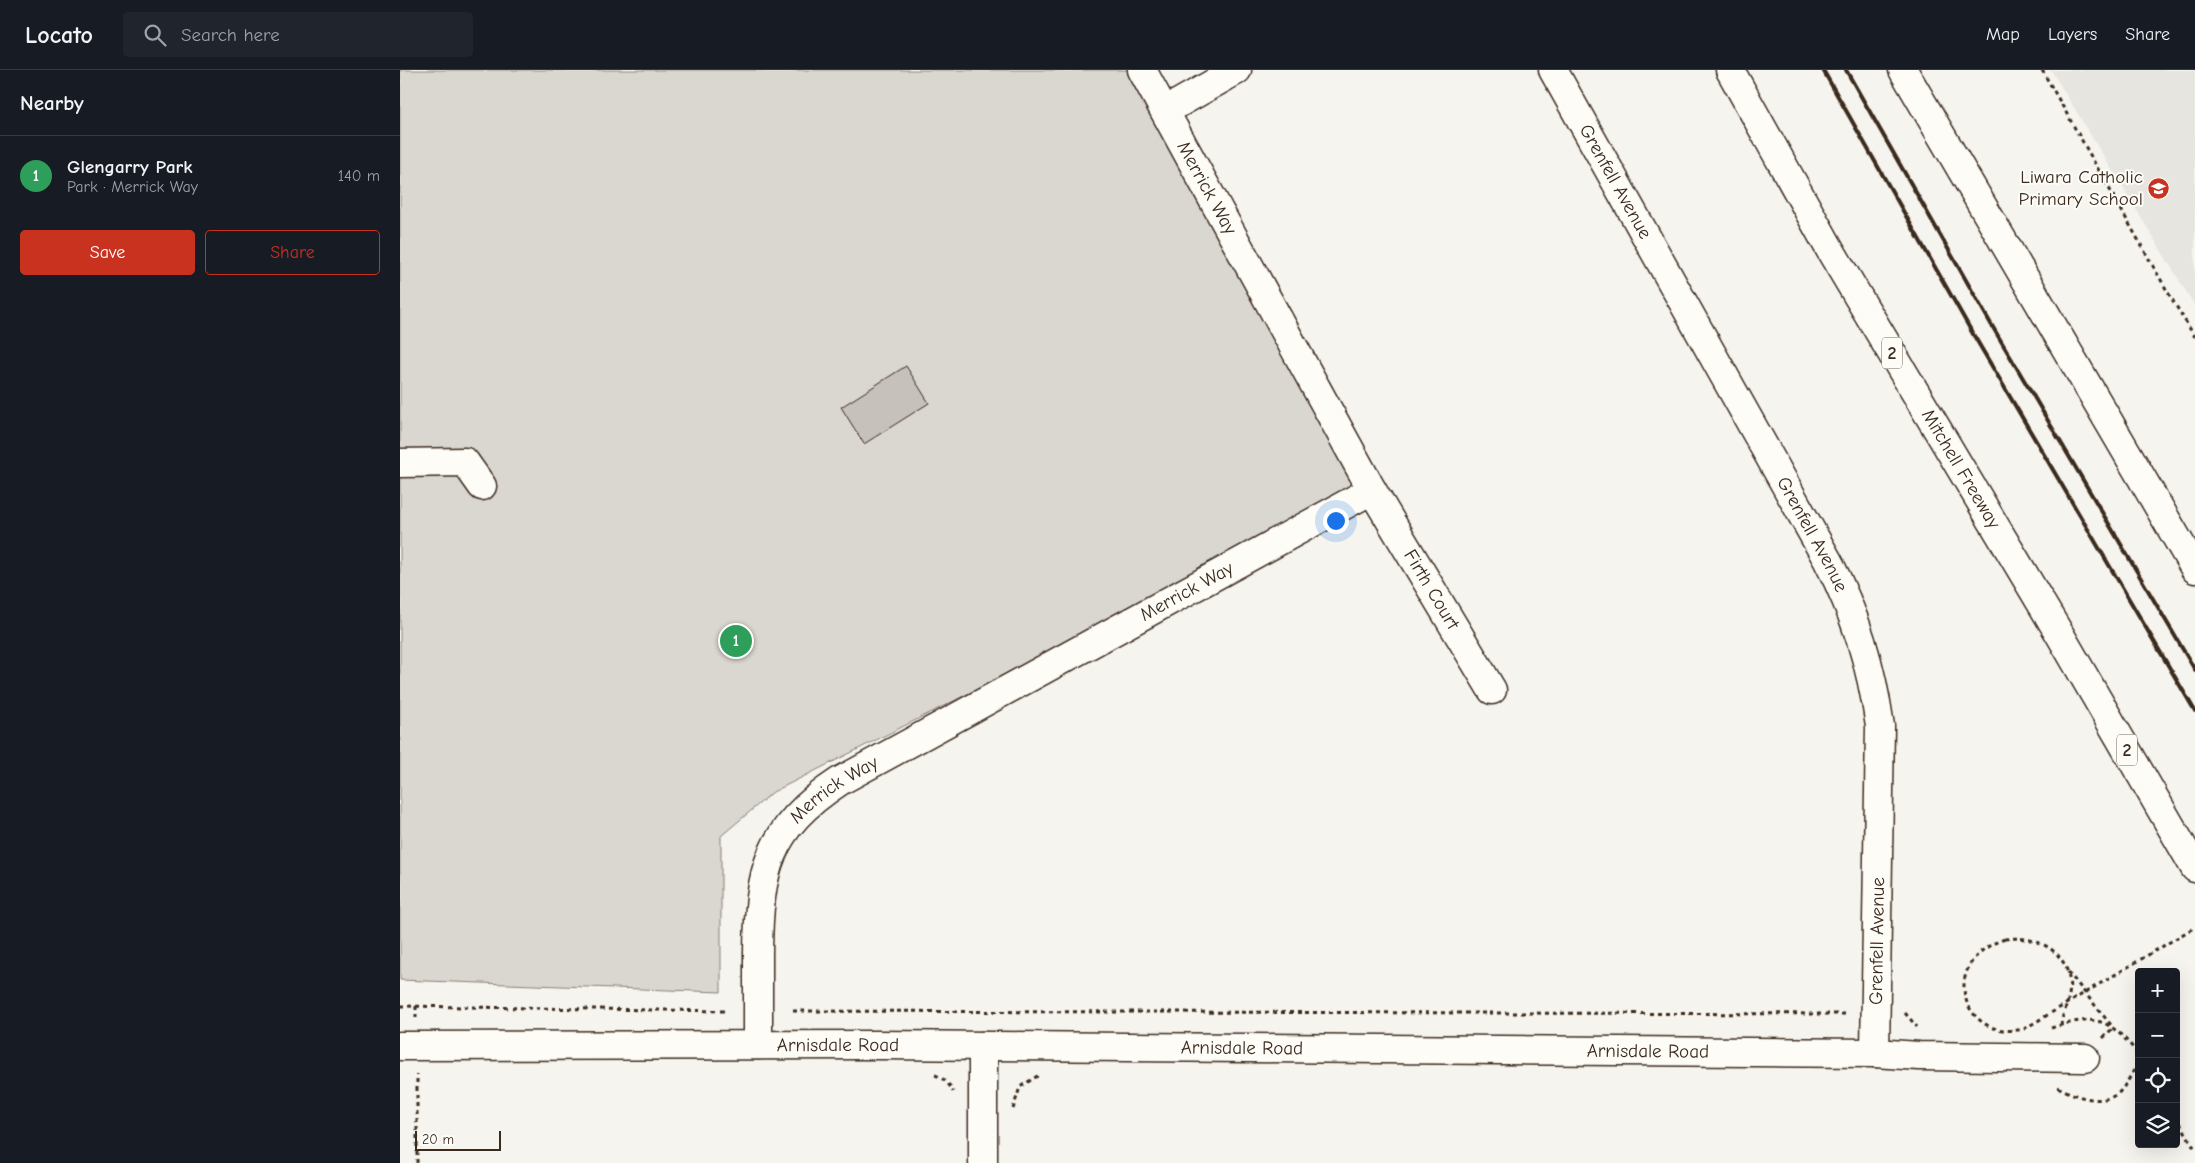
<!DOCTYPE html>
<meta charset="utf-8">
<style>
body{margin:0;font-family:"Comic Neue",sans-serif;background:#20242c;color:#f1f3f6}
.controls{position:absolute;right:15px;bottom:15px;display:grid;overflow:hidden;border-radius:5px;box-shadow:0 5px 20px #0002}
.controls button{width:45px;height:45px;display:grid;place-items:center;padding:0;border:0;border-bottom:1px solid #363941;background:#171b24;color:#f1f3f6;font:25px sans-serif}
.scale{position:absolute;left:15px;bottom:12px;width:86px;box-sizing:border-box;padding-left:5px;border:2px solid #3b2a1e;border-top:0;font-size:14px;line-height:18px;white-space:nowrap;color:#3b2a1e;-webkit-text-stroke:4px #fdfcf7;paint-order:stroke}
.you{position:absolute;left:935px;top:450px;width:18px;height:18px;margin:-12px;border:4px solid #fff;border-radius:50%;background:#1a73e8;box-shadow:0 0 0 8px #1a73e833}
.badge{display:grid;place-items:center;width:32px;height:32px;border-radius:50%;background:#c8321e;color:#fff;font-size:16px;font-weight:700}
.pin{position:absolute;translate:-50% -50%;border:2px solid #fff;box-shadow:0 1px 5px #0006}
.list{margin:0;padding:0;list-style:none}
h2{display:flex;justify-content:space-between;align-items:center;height:65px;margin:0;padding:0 20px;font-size:21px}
h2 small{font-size:16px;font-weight:400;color:#9ea1a6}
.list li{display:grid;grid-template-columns:32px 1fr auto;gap:15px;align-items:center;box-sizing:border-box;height:80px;padding:0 20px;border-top:1px solid #363941}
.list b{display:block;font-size:19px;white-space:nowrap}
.list p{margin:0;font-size:16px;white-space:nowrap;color:#9ea1a6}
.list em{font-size:16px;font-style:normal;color:#9ea1a6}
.actions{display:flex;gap:10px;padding:15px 20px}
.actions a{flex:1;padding:11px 0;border:1px solid #c8321e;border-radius:5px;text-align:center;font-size:18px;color:#c8321e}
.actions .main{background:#c8321e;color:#fff}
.icon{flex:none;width:28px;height:28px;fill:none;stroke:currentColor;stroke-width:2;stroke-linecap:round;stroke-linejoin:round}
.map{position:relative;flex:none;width:1795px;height:1093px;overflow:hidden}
header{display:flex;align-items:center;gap:30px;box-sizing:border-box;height:70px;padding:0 25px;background:#171b24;border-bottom:1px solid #363941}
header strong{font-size:24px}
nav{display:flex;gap:28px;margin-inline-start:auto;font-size:18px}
.search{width:350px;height:45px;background:#20242c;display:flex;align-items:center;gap:12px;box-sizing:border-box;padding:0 18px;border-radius:5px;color:#9ea1a6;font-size:19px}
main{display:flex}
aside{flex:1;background:#171b24}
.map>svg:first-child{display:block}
.built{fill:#e7e5df}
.green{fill:#dad6d0;stroke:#8a8077}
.building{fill:#c7c1bb;stroke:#3b2a1e}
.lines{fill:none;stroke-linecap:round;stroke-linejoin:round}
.minor-casing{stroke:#3b2a1e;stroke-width:31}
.highway-casing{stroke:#3b2a1e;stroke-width:31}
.path{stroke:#3b2a1e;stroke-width:3;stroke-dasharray:4 4;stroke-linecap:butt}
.minor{stroke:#fdfcf7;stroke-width:28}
.highway{stroke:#fdfcf7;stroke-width:28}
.rail{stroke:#3b2a1e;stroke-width:4}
.path-bridge{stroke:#3b2a1e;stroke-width:3;stroke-dasharray:4 4;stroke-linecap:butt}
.labels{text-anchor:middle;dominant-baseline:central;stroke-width:4;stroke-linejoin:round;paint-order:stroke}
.shield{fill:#fdfcf7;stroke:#75695f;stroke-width:1}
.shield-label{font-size:18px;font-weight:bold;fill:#3b2a1e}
.poi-label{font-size:19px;fill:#3b2a1e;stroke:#fdfcf7;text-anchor:end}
.street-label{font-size:19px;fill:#3b2a1e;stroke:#fdfcf7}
</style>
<header>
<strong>Locato</strong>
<div class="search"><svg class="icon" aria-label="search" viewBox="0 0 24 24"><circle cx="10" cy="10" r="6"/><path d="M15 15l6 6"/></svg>Search here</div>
<nav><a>Map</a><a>Layers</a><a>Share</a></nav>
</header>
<main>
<aside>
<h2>Nearby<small></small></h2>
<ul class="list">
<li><span class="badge" style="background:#2e9e5b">1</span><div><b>Glengarry Park</b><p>Park · Merrick Way</p></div><em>140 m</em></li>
</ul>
<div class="actions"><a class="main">Save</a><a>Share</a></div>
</aside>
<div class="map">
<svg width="1795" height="1093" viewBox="0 0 1795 1093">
<rect width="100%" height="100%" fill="#f5f4ee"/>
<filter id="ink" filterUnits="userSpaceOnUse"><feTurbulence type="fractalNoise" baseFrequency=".02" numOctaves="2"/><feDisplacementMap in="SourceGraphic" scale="10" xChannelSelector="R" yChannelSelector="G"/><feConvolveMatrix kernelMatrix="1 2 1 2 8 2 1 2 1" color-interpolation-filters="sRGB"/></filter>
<g filter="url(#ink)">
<!-- built -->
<path class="built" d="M1651,0H1795V236Z"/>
<!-- green -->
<path class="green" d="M0,0H729L972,420L373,722L321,766V922L0,910Z"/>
<!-- building -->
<path class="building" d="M506,296L529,333L464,374L441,337Z"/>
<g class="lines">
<defs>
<g id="minor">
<path id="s1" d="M1153,0L1428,491C1456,545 1471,595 1480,656L1475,983"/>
<path d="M765,41L837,0"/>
<path d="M0,393L65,392L82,416"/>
<path id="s2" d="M972,420L1092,620"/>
<path id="s3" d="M358,975C358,944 358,914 358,883C359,800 367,759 440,711L972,420L742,0"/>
<path id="s4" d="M0,976L477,975L1475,983L1519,986L1685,988"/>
<path d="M583,1093V976"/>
</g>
<g id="highway">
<path id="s5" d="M1330,0L1432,183L1659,563L1795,798"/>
<path d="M1503,0L1795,499"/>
</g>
</defs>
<!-- minor casing -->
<use href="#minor" class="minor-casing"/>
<!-- highway casing -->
<use href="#highway" class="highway-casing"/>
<!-- path -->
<g class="path">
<path d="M1642,0L1770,226L1795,267"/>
<path d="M1605,869C1641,864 1675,886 1669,925C1668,935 1662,944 1661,955"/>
<path d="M1668,902L1711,955"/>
<path d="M0,936L325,941"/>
<path d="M16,936V949"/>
<path d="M393,941L1449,944"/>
<path d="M1505,943L1517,957"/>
<path d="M1651,958C1697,944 1708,947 1739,985"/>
<path d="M1703,968L1713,958"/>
<path d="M535,1005C542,1007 551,1015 553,1022"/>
<path d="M1658,1017C1674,1026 1700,1036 1717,1024C1724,1020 1734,999 1739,992"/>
<path d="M613,1039L620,1017L639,1005"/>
<path d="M1776,1046L1795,1079"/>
<path d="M17,1093V1004"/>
</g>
<!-- minor -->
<use href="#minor" class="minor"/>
<!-- highway -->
<use href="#highway" class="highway"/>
<!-- rail -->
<g class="rail">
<path d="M1423,0L1573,264L1795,641"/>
<path d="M1446,0L1591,254L1795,600"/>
</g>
<!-- path-bridge -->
<path class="path-bridge" d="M1605,869C1536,891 1562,973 1624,959L1795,857"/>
</g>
</g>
<!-- icons -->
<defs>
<symbol id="school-disc" viewBox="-11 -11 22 22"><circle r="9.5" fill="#c8321e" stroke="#fdfcf7"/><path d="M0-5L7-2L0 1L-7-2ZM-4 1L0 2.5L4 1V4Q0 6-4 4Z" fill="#fff"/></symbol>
</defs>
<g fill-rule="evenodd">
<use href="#school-disc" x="1746" y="106" width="25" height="25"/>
</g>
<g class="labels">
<!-- shield labels -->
<g class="shield">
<rect x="1482" y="267.5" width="20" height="31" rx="4"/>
<rect x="1717" y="664.5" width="20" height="31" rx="4"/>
</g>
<g class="shield-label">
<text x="1492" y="283">2</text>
<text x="1727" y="680">2</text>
</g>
<!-- poi labels -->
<g class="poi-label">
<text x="1743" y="107">Liwara Catholic<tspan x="1743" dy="22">Primary School</tspan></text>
</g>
<!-- street labels -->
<g class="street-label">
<text stroke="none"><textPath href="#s1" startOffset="128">Grenfell Avenue</textPath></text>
<text transform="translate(807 118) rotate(61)">Merrick Way</text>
<text stroke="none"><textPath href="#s5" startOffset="461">Mitchell Freeway</textPath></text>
<text stroke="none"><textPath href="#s1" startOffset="532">Grenfell Avenue</textPath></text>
<text stroke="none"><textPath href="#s2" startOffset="116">Firth Court</textPath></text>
<text stroke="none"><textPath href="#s3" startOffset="689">Merrick Way</textPath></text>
<text stroke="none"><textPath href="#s3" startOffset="284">Merrick Way</textPath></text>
<text transform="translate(1477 871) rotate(-89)">Grenfell Avenue</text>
<text stroke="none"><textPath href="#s4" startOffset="438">Arnisdale Road</textPath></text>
<text stroke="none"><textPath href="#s4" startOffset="842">Arnisdale Road</textPath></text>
<text stroke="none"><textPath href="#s4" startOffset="1248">Arnisdale Road</textPath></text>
</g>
</g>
</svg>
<div class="controls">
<button>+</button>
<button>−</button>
<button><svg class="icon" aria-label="locate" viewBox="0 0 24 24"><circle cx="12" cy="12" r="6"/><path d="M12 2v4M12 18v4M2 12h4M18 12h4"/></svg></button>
<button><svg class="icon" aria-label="layers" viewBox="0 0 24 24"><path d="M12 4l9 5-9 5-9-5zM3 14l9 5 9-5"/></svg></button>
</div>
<div class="scale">20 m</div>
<div class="you"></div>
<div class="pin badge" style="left:336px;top:571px;background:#2e9e5b">1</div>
</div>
</main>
